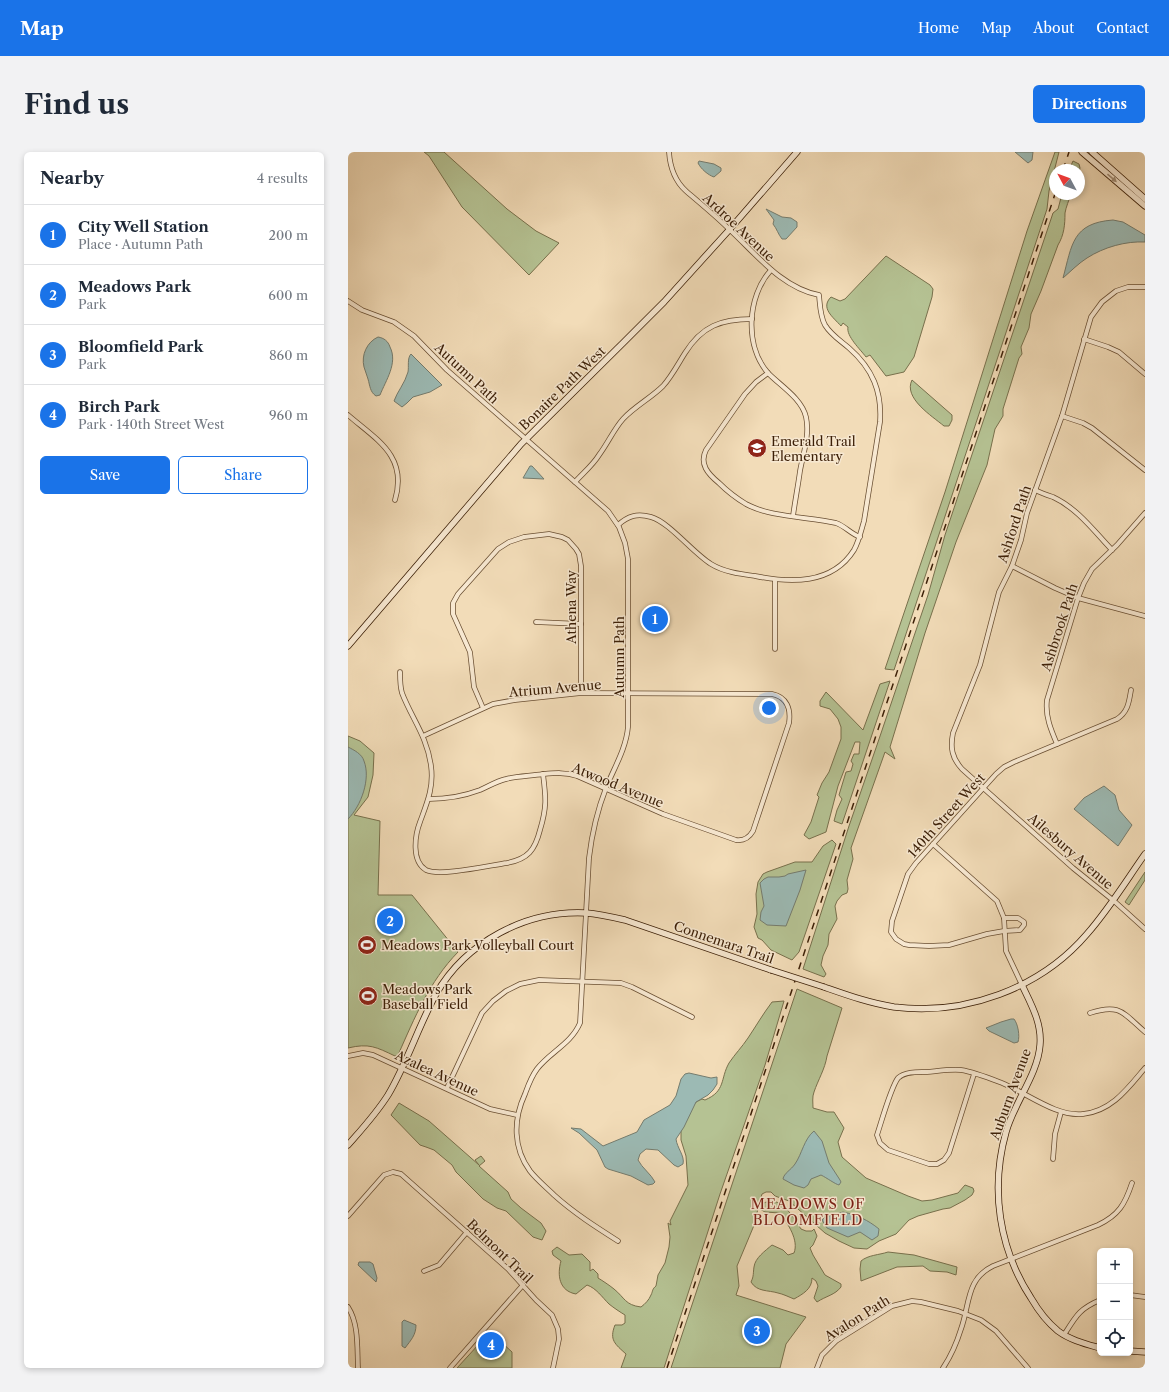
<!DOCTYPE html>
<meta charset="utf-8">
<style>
body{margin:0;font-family:"Libre Caslon Text",serif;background:#f2f2f3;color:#1f2937}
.controls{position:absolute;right:12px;bottom:12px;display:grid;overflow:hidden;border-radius:6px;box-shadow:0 2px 6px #0003}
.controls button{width:36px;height:36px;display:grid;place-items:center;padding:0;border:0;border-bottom:1px solid #e0e1e3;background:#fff;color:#1f2937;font:20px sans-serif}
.compass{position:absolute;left:701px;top:12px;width:36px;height:36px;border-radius:50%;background:#fff;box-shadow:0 2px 6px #0003;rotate:311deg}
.you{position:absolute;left:421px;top:556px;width:14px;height:14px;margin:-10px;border:3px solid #fff;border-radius:50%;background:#1a73e8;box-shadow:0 0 0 6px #1a73e833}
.badge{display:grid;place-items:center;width:26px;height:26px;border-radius:50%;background:#1a73e8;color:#fff;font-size:13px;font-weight:700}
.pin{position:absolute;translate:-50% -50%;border:2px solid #fff;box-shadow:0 1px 4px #0006}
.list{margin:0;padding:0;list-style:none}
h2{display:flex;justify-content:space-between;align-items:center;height:52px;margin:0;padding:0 16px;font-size:17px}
h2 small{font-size:13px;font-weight:400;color:#747a83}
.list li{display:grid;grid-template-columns:26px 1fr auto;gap:12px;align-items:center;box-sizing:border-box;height:60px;padding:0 16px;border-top:1px solid #e0e1e3}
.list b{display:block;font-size:15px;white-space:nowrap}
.list p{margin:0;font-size:13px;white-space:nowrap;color:#747a83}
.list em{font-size:13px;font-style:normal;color:#747a83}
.actions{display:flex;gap:8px;padding:12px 16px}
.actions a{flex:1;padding:9px 0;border:1px solid #1a73e8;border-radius:6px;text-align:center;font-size:14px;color:#1a73e8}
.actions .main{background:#1a73e8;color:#fff}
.icon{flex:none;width:22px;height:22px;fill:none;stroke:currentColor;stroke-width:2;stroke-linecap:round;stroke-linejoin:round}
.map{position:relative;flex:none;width:797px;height:1216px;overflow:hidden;border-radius:6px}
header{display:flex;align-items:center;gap:24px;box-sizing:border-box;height:56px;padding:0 20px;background:#1a73e8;color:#fff}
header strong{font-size:19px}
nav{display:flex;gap:22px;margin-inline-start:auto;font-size:14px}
.intro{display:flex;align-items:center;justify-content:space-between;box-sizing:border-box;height:96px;padding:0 24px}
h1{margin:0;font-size:28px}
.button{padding:10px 18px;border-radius:6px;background:#1a73e8;color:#fff;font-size:14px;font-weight:700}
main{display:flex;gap:24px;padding:0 24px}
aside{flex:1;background:#fff;border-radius:6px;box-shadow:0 2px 6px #0003}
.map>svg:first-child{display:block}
.green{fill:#b5c293;stroke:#78704c}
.water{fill:#9cbab4;stroke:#757c6e}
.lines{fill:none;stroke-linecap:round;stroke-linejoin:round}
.street-casing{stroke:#694e32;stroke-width:5.5}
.secondary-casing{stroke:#3b1e06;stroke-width:7}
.street{stroke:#f7e8d1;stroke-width:4}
.secondary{stroke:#f7e8d1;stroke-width:5.5}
.rail{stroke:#3b1e06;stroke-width:1.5;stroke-dasharray:7 7;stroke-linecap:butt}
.secondary-bridge-casing{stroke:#3b1e06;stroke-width:7;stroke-linecap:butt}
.secondary-bridge{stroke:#f7e8d1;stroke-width:5.5}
.oneway{fill:#a28d76}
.labels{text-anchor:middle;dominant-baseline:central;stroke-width:3;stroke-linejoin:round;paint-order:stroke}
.street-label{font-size:13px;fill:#3b1e06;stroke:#f7e8d1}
.poi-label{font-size:13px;fill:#3b1e06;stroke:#f7e8d1;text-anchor:start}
.neighbourhood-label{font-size:14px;letter-spacing:1px;fill:#7a1f14;stroke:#f7e8d1}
</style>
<header>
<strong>Map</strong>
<nav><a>Home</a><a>Map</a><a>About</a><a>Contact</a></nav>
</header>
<div class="intro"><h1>Find us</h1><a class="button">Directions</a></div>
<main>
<aside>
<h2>Nearby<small>4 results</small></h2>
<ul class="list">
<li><span class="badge">1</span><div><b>City Well Station</b><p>Place · Autumn Path</p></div><em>200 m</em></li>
<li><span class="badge">2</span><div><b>Meadows Park</b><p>Park</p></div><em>600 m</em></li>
<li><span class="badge">3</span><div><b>Bloomfield Park</b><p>Park</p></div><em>860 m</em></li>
<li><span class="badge">4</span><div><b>Birch Park</b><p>Park · 140th Street West</p></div><em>960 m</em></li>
</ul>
<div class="actions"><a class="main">Save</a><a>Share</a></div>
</aside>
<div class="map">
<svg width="797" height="1216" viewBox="0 0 797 1216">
<rect width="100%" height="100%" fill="#f2dcb8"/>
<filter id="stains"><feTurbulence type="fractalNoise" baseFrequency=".005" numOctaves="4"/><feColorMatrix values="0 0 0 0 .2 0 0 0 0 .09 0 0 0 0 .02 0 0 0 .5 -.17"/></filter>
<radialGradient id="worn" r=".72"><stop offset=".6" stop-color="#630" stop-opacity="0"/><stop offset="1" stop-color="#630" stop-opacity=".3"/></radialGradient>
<!-- green -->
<g class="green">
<path d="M76,0H96L159,57L188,79L211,91L181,123L114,55L81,4Z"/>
<path d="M707,0H711L701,39L699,57L546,518L537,517L597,340L679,79Z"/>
<path d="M725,9L731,12L732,16L731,20V18H721Z"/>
<path d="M714,42H723C721,48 718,55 717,61C717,73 716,83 710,93L693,139L683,162L681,176L673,195L674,202L671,206L655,257V264L647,277L639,313L608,390L577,481L542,595L547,607L537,600L503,696L505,707L499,728L500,737L499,741L494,743L489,749L487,754L489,767L481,782L480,793L475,804L473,813L478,822L476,825L455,817L501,674L529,593L580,443L597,383L705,61L710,57Z"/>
<path d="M538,104L582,133L585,137L584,145L566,205L556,220L538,224L522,203L518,205C512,197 498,184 500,175L495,171L493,174C485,165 472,156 483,145L492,149L497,147Z"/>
<path d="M564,228L604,263V268L601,274H596C584,264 555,246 564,228Z"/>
<path d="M542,529L494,672L486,669L489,658L494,647L491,643L498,620L503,619L505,612L503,609L506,602H511L512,590H507L490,634L478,680L461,687L456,683L463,670L471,645L469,643L474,631L481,620L493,587V575L490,567L482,557L472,554V549L478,540L515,578L532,532Z"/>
<path d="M0,584L12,589L26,601L25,623L20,645L6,663L32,669L30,743H64L110,800C81,830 67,865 50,903L47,904C28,895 21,891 0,896Z"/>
<path d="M484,688L488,692L451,800L444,808L423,798L414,788L410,786L406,775L409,762L408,742L410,730L415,722L419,720L447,710H464L475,694Z"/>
<path d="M797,720V728L781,753L777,750Z"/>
<path d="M449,837L494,856L479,904C477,917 470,928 466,940C464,945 465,951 465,956L479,960H486L496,976L490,990L494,1005L518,1026L560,1044L574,1049L584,1048L610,1041L617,1033L625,1036L626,1039L624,1043L617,1048L602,1056L595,1057L570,1064L561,1068L548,1082L531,1089L519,1097L506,1096L491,1089L477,1081L441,1049L427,1044L423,1040H418L414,1042L410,1055C430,1038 443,1062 453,1077L458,1079H464L466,1077L469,1084L465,1093L462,1096L465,1103L477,1123L493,1132V1135C487,1143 478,1144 469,1150L466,1146L470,1134L468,1129L464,1126C464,1137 455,1142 446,1147C441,1145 435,1142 430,1141C420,1138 409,1140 403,1130C406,1124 405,1121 406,1115C407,1106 417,1099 424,1093L435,1098L440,1103L446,1101C451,1088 440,1072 432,1061L417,1060L410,1056L407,1071L389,1114L391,1134L388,1143L458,1165L438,1192L432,1216H323Z"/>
<path d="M436,849L417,913L372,1042L316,1216H273L278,1202C267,1192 261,1188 267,1173H274L277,1171V1163C272,1160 266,1156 261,1152C254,1145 248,1136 239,1133L228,1142C211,1139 209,1123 213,1109L205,1103L204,1099L209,1095L221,1103L234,1102L242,1110V1119L245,1117L250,1122V1126C255,1129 261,1133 266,1137C277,1146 277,1153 293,1155C297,1152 301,1148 303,1143C305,1139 304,1137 308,1134L310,1123L317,1111L321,1095L322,1085L320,1071L323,1073L322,1069L340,1033L338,1004L333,988V979L345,954L348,950L354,947L357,948C378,939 372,927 381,911C387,902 394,895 400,886C408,874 415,862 424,850Z"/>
<path d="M51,951L81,969L131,1013L127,1008L133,1004L137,1009L131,1014L160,1040L163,1047L173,1056L193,1071L198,1079L194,1088L185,1085L158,1059L149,1056L135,1047L108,1020L104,1013L86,998L78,995L72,993L43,963Z"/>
<path d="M540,1100L566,1103L609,1115L608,1123L599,1120L582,1119L575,1114L549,1115L513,1129L512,1117L513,1109C520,1103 531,1103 540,1100Z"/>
<path d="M142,1180L164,1200V1216H109Z"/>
</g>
<!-- water -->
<g class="water">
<path d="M667,0H685L684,8L680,11Z"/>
<path d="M351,9L366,12L373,16V19L366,25C360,23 353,17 350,11Z"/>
<path d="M418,57L434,65L443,66L449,70V75L438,87H434C430,82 429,77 425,72L426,68Z"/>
<path d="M765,68L775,70L797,83V90C778,89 756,95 739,106C731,111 723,119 715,126C724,93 724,71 765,68Z"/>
<path d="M30,185C36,186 40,189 42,195C50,211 38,228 32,243L28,244C22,240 22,234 20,227C19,223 17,219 16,215C13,203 19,190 30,185Z"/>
<path d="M63,202L94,233L82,240L65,245L59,251L54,255L46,249C49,240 57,231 60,220C61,215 59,206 63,202Z"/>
<path d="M182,314H184L196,327L175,326Z"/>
<path d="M0,595C6,598 14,602 16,609C23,627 13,654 0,667Z"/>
<path d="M756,634L767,643L771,658L784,673L770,694L726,657L736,646Z"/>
<path d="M458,718L452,738L438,774L419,773L412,768L413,760L416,754L412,731L416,727L420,725H431L437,724L440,722Z"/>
<path d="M663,867H666C670,872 672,884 670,890L666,891L641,879L638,876L653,870Z"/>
<path d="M341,921L363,926L369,925V932L365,938L360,943L348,950L336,975L328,987C329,996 337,1004 335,1012L330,1015L326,1013L310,998L298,997L292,1002L290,1008C294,1016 303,1022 307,1030L305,1032L300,1033L283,1024L260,1017L257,1015L249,998L231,981L223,976L233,977L255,994L289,980L296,968L322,953L328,944L333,927L337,922Z"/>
<path d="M466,979L474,989L481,1011L492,1028L493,1030L491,1033C487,1032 479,1026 473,1023L463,1027L460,1033L456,1036L446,1033L435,1027C436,1021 443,1018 447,1012C454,1002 456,987 466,979Z"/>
<path d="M495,1060C509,1063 520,1068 531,1077L530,1084L524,1088L512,1080L500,1085L479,1076L474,1068L477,1065Z"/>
<path d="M11,1110H22L25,1112L29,1126L28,1130L10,1113Z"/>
<path d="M56,1168L68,1173C68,1183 63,1188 57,1196L54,1194V1170Z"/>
</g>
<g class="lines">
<defs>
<g id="street">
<path d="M423,118C399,144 396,195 421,222C433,234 454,247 458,265C462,283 455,302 452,319C450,334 447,349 445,364"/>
<path d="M797,135H780L768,139L754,150L743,165L714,264L679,361L673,388L664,414L651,440L632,513L605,581C602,596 604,606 614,617L725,716L766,749L797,777"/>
<path d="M0,149L14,158L46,170L66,184L99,218L260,359L271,375L277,391L280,407V575C278,597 266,616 258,636C249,659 244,681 241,706L232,871C223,892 202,900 189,917C183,925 180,934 177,942C165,968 165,996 182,1019C189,1028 198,1035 206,1043C226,1061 248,1075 270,1089"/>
<path d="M736,187L760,195L771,200L797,222"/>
<path d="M420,221L408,230L397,242L358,298C351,312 360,322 371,331C379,339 388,346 398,352C421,365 461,365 488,371C497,374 503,382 512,385"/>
<path d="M0,263C29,288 60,304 47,348"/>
<path d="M714,264L735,271L744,276L797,318"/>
<path d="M227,330C235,321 245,313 251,303C260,291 266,277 275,267C287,254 303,246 315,234C324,224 330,212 337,201C354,174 373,167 404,167"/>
<path d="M687,338C693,341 699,343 705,345C729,356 746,379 764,398"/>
<path d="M270,373C280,364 289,361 303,365C321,370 345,401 363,412C376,420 392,422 407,424C442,431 484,433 506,398C511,389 513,379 516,369L532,270C534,240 525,217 501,196C493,189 483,183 477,173C472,164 472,153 471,143C434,136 408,102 382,78C368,64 353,52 338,39C327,29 322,15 321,0"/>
<path d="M664,414L707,436L730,446L797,464"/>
<path d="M188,470L233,472"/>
<path d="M427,497V428"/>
<path d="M52,520C52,527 52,534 54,541C64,567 79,584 83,614C86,635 79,651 72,670C67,683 63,709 78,718C92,725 143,713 159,711C180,707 187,698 192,678C199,655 198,646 195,622"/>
<path d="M135,556L126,535L122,500L105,462V451L110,442L150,397L161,390L176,385L201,382L214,385L220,388L228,397L231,402L233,414V541"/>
<path d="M75,584L145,552L167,548L233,541L424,542C439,545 443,557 441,571L405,679C401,686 396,689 388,688L315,662L229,624C218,620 207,621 195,622C183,624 170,624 158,627C149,629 141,634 132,638C116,644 99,647 81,647"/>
<path d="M709,592C703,578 697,564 699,548L730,446L736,431L744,417L769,393L797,361"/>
<path d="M585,692L649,749L656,766L658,799L674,833"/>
<path d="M656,766H670L676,770V773L672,778L656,779L639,782L601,793L581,794L561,793L556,792L548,787L543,780L544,769L560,722L568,711L648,622L656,615L666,610L769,567C780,560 781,550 783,538"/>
<path d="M742,861C772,851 775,861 797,880"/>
<path d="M0,904L15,901L25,903L142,957L169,963"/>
<path d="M626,922L601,1001L596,1008L589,1012H581L540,998L532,991L529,983C533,971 543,935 550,926C557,919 571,920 579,920C590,919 602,917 613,918C626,920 641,926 654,931C679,941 708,965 735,962C764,959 780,936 797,916"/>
<path d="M99,936L134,861L145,849L158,839L172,832L191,828L273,831L284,835L344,865"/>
<path d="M705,1007L707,982L713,960"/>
<path d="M0,1064L36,1023L45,1020L53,1022L160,1117L188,1148L204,1163L210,1177L211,1187L205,1216"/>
<path d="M76,1119L91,1113L119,1080"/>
<path d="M782,1143L797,1145"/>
<path d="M0,1155C11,1172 9,1196 10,1216"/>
<path d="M716,1183C728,1164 731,1157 752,1148"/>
<path d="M102,1216L175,1133"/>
<path d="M469,1216L474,1203L488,1189L544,1154L564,1149L573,1150L610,1159L633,1168L648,1179L680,1216"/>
<path d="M595,1216C603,1204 609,1190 613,1177C622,1152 618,1127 645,1114L750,1073C771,1063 777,1052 784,1031"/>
</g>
<g id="secondary">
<path d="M734,0L797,54"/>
<path d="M744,0L797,47"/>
<path d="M0,494L173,292L277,189L316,150L382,77L449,0"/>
<path d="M674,833C683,852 694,871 692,893C690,922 666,951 658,980C642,1037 651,1097 683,1146C690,1158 699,1170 710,1179C722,1188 738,1192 752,1196"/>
<path d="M476,835C499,843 521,851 546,855C616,864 692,837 739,782C761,757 778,729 797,702"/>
<path d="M0,993C14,977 28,962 40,943C59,911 70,875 88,842C118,790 178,758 238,761C251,762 264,765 277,768L423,818"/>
<path d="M782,1199L797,1200"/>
</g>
</defs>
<!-- street casing -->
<use href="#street" class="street-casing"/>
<!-- secondary casing -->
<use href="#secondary" class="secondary-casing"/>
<!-- street -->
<use href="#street" class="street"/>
<!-- secondary -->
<use href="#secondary" class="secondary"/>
<!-- rail -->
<g class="rail">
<path d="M715,18L721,0"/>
<path d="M319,1216L707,42"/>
</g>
<defs>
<path id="secondary-bridge" d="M423,818L476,835"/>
</defs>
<!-- secondary-bridge casing -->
<use href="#secondary-bridge" class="secondary-bridge-casing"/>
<!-- secondary-bridge -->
<use href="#secondary-bridge" class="secondary-bridge"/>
</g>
<!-- one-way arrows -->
<defs><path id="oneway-solid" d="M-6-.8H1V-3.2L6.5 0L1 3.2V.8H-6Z"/></defs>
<use class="oneway" href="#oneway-solid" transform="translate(764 26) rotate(41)"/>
<!-- icons -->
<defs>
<symbol id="school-disc" viewBox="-11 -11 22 22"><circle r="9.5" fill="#8f2418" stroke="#f7e8d1"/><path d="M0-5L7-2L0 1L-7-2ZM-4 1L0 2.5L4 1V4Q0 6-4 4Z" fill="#fff"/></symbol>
<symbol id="stadium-disc" viewBox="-11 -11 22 22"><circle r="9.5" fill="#8f2418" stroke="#f7e8d1"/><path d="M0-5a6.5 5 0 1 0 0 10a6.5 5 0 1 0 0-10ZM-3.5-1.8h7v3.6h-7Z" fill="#fff"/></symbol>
</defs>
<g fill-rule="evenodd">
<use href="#school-disc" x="398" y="285" width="22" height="22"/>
<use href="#stadium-disc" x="8" y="782" width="22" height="22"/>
<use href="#stadium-disc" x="9" y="833" width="22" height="22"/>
</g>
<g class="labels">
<!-- street labels -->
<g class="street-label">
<text transform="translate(391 75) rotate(43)">Ardroe Avenue</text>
<text transform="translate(119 221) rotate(43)">Autumn Path</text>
<text transform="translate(214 236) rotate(-44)">Bonaire Path West</text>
<text transform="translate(666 372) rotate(-72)">Ashford Path</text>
<text transform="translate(223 455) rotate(-90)">Athena Way</text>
<text transform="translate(711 475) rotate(-72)">Ashbrook Path</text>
<text transform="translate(271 505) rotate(-90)">Autumn Path</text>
<text transform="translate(207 536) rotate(-5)">Atrium Avenue</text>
<text transform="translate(270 633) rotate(22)">Atwood Avenue</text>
<text transform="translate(598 663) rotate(-48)">140th Street West</text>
<text transform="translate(723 699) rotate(41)">Ailesbury Avenue</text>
<text transform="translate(376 790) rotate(19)">Connemara Trail</text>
<text transform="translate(89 921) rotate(25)">Azalea Avenue</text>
<text transform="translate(662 942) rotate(-70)">Auburn Avenue</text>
<text transform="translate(152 1099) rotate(44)">Belmont Trail</text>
<text transform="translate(509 1166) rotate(-32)">Avalon Path</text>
</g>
<!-- poi labels -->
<g class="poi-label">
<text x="423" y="289">Emerald Trail<tspan x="423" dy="15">Elementary</tspan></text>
<text x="33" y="793">Meadows Park Volleyball Court</text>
<text x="34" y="837">Meadows Park<tspan x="34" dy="15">Baseball Field</tspan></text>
</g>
<!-- neighbourhood labels -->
<g class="neighbourhood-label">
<text x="460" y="1052">MEADOWS OF<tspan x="460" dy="16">BLOOMFIELD</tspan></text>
</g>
</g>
<rect width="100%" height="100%" filter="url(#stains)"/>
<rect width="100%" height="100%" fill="url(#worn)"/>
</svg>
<div class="controls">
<button>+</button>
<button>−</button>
<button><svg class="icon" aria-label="locate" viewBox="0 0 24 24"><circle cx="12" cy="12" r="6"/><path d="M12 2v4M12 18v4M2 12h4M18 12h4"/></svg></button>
</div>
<svg class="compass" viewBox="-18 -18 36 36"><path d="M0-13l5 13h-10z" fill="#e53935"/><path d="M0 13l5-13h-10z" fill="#747a83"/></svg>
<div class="you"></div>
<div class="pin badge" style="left:307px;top:467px">1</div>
<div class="pin badge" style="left:42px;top:769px">2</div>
<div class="pin badge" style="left:409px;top:1179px">3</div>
<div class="pin badge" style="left:143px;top:1193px">4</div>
</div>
</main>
